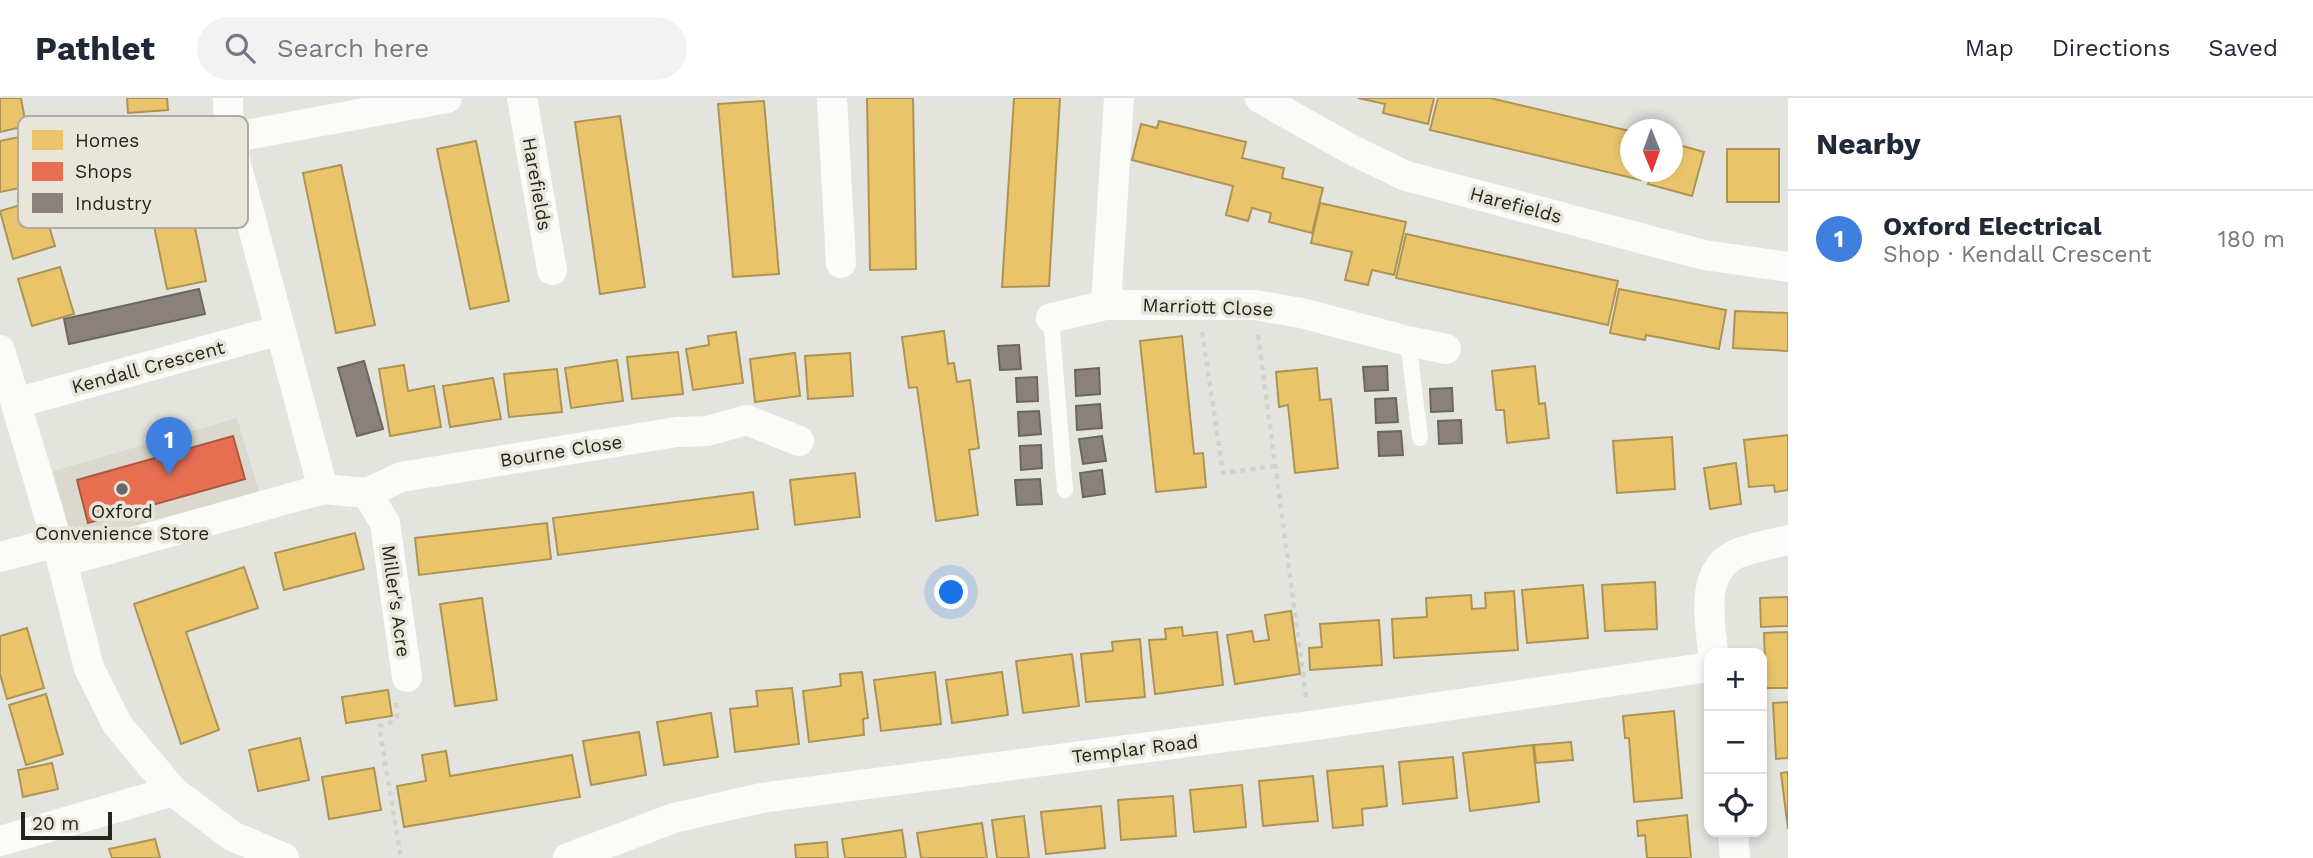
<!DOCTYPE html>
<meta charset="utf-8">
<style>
body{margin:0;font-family:"Work Sans",sans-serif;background:#f2f2f3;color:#1f2937}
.controls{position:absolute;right:21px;bottom:21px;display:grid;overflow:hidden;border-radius:14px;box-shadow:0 4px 10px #0003}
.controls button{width:63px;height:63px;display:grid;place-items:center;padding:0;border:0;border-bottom:2px solid #e0e1e3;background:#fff;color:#1f2937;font:35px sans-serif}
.compass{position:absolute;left:1620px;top:21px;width:63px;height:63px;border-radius:50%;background:#fff;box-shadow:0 4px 10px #0003;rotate:179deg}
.scale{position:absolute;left:21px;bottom:18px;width:91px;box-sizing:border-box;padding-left:7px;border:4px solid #252520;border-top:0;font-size:19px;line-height:24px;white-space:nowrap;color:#252520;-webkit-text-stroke:5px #e8e6da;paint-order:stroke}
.you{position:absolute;left:952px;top:495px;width:24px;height:24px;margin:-18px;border:5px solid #fff;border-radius:50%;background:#1a73e8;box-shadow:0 0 0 10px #1a73e833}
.badge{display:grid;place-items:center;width:46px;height:46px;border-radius:50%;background:#686862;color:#fff;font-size:23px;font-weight:700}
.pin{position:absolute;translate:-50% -58px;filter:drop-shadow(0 2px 4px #0008)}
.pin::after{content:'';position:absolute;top:37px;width:24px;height:21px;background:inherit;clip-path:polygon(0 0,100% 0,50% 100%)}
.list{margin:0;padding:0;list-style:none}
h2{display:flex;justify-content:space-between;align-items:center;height:91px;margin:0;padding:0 28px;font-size:30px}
h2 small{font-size:23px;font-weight:400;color:#747a83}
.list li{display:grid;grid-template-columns:46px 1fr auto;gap:21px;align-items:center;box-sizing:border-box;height:98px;padding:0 28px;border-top:2px solid #e0e1e3}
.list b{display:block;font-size:26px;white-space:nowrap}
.list p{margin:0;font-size:23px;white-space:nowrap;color:#747a83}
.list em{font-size:23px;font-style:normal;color:#747a83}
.icon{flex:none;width:38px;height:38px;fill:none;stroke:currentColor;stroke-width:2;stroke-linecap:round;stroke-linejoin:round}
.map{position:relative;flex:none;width:1788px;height:760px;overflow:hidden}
header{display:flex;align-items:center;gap:42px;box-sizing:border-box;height:98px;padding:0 35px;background:#fff;border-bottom:2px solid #e0e1e3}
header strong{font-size:33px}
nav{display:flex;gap:38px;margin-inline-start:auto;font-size:24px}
.search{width:490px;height:63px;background:#f2f2f3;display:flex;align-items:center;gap:18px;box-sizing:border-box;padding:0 24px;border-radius:38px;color:#747a83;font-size:26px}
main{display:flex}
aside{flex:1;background:#fff}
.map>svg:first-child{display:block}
.built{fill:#dbd9cd}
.homes{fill:#e9c46a;stroke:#ae9454;stroke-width:2}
.shops{fill:#e76f51;stroke:#ad5942;stroke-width:2}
.industry{fill:#8a817c;stroke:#6c6560;stroke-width:2}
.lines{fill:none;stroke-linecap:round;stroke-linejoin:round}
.path{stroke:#d1d1d0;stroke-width:4.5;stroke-dasharray:5 5;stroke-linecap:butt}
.lane{stroke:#fbfbfa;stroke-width:16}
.street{stroke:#fbfbfa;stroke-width:30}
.poi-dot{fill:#686862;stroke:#e8e6da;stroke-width:2.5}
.labels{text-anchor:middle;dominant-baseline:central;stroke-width:7;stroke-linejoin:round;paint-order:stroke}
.street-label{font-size:19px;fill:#252520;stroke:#e8e6da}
.poi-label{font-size:19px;fill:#252520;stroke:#e8e6da}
.key{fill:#e8e6da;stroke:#aeaca2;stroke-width:2}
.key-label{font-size:19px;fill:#252520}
</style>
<header>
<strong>Pathlet</strong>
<div class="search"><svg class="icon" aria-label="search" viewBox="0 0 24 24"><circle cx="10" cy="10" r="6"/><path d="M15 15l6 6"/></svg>Search here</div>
<nav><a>Map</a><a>Directions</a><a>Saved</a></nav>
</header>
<main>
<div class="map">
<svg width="1788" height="760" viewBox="0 0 1788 760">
<rect width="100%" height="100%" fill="#e4e4de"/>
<!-- built -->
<path class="built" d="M237,320L259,394L74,448L53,373Z"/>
<!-- homes -->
<g class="homes">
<path d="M0,0H21L26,28L0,34Z"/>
<path d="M127,0H167L168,12L128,15Z"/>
<path d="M867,0H913L916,171L870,172Z"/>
<path d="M1014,0H1060L1049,188L1002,189Z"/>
<path d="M1358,0H1434L1428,26L1383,15L1385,6Z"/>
<path d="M1438,0H1490L1630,33V74H1643L1641,82L1430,32Z"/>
<path d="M764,3L779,176L733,179L718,6Z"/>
<path d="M620,18L645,189L600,196L575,24Z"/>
<path d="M173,23L206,183L167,191L134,31Z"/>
<path d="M1159,23L1246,44L1242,60L1284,70L1282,80L1323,90L1312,135L1269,124L1271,115L1252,110L1248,123L1226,117L1233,88L1132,62L1141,26L1157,30Z"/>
<path d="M29,37L39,86L0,94V43Z"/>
<path d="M476,43L509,203L470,211L437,51Z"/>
<path d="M1672,45L1704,54L1692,98L1648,86L1652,74H1672Z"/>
<rect x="1727" y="51" width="52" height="53"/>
<path d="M341,67L375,227L336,235L303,75Z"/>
<path d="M41,101L55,148L13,161L0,113Z"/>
<path d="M1320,105L1406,124L1394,177L1372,172L1368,187L1345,182L1352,154L1311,145Z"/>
<path d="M1406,136L1618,183L1608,227L1396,180Z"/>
<path d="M60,169L74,216L32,228L18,181Z"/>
<path d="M1619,191L1726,212L1719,251L1646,237L1645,242L1610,235Z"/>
<path d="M1735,213L1788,215V253L1733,250Z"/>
<path d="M944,233L948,266L954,265L957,284L970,282L979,350L969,352L978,417L936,423L917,289L909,290L902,239Z"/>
<path d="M736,234L743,285L693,292L686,251L709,247L708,238Z"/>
<path d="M1182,238L1194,356L1203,355L1206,389L1156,394L1140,243Z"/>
<path d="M678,254L683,296L632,301L627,259Z"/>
<path d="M795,255L800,298L755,304L750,261Z"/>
<path d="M850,255L853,298L808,301L805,258Z"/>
<path d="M617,262L623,303L571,310L565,270Z"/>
<path d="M404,267L408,293L434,288L441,329L390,338L379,271Z"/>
<path d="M1535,268L1539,306L1545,305L1549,340L1507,345L1504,312H1496L1492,273Z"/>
<path d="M1317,270L1320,302L1331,301L1338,370L1295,375L1288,307L1279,309L1276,274Z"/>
<path d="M557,271L562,314L509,319L504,276Z"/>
<path d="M493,280L501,321L450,329L443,288Z"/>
<path d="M1788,337V392L1775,394L1774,387L1749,389L1744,342Z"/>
<path d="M1672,339L1675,391L1617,395L1613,343Z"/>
<path d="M1736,365L1741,406L1710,411L1704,370Z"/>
<path d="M855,375L860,419L795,427L790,382Z"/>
<path d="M753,394L758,431L558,457L553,420Z"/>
<path d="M547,425L551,461L419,477L415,440Z"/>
<path d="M355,435L364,471L284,492L275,455Z"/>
<path d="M244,469L258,510L186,534L219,632L181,646L134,506Z"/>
<path d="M1655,484L1657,531L1605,533L1602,487Z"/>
<path d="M1583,487L1588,540L1527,545L1522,492Z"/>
<path d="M1514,493L1518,552L1394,560L1392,521L1427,519L1426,500L1471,497L1472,511L1486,510L1485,495Z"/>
<path d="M1788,499V528L1761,529L1760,500Z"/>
<path d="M482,500L497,602L455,608L440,506Z"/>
<path d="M1291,513L1300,576L1235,586L1227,537L1252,533L1254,544L1269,542L1265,517Z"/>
<path d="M1379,522L1382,567L1310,572L1309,550L1322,549L1320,526Z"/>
<path d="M1182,529L1183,538L1217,534L1223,587L1155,596L1149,542L1166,541L1165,531Z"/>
<path d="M27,530L44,590L7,601L0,576V538Z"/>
<path d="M1788,534V590H1766L1764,535Z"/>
<path d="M1140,541L1145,599L1086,604L1081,556L1113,553L1112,544Z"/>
<path d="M1072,556L1079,608L1023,615L1016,563Z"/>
<path d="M862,574L868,620L863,621L864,637L809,644L803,593L841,588L840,576Z"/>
<path d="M935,574L941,626L881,633L874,582Z"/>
<path d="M1002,574L1008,617L952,625L946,582Z"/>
<path d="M792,590L799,646L735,654L730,611L758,608L756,593Z"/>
<path d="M388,592L392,618L346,625L342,599Z"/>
<path d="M46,596L63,656L26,667L9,607Z"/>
<path d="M1788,604V660L1776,661L1773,605Z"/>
<path d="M1674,613L1682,700L1634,704L1629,640H1625L1623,618Z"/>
<path d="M711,615L718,659L664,667L657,624Z"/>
<path d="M639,634L646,677L591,687L583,643Z"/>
<path d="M300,640L309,682L258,693L249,652Z"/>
<path d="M1571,644L1573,662L1536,665L1534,647Z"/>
<path d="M1533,647L1539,704L1470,713L1463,655Z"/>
<path d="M446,653L450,678L572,657L580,699L404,729L397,688L426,683L422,657Z"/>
<path d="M1453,659L1457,700L1403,706L1399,664Z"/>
<path d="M52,665L58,691L23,699L18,672Z"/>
<path d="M1383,668L1387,708L1362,711L1363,727L1333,730L1327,673Z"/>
<path d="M374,670L381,712L329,721L322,679Z"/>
<path d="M1788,674V731L1781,675Z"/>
<path d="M1313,678L1318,723L1263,728L1259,683Z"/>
<path d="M1242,687L1246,729L1194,734L1190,692Z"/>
<path d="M1173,698L1176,738L1121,742L1118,702Z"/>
<path d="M1101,708L1105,750L1046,756L1041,714Z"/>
<path d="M1687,717L1691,760H1647L1645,737L1638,738L1637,723Z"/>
<path d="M1024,718L1029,760H997L992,722Z"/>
<path d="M982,725L987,760H921L917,735Z"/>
<path d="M902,732L906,760H845L842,741Z"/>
<path d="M155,741L160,760H112L109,751Z"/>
<path d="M827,744L828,760H796L795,747Z"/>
</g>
<!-- shops -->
<path class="shops" d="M233,338L245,381L88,425L77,382Z"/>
<!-- industry -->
<g class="industry">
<path d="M199,191L205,216L69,246L64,221Z"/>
<path d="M1019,247L1021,271L1000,272L998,248Z"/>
<path d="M364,263L383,331L357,338L338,270Z"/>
<path d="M1387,268L1388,292L1365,293L1363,269Z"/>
<path d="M1099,270L1100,296L1076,298L1075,272Z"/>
<path d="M1037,279L1038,303L1017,304L1016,280Z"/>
<path d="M1452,290L1453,313L1431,314L1430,291Z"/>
<path d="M1396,300L1398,324L1376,325L1375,301Z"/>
<path d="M1100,306L1102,330L1077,332L1076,308Z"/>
<path d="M1039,313L1041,336L1019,338L1018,314Z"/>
<path d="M1461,322L1462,345L1439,346L1438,323Z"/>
<path d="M1401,333L1403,357L1379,358L1378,334Z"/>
<path d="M1102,338L1106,363L1083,366L1079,341Z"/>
<path d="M1041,347L1042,370L1021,372L1020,348Z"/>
<path d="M1102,372L1105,396L1083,399L1080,375Z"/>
<path d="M1040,381L1042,406L1017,407L1015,382Z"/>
</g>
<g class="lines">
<!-- path -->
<g class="path">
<path d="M1202,234L1223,375L1275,368"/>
<path d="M1258,237L1306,599"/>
<path d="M396,605L397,618L390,625L379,628L401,760"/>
</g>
<!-- lane -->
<g class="lane">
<path d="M1051,220L1065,392"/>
<path d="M1408,243L1420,340"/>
</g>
<!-- street -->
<g class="street">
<path d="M522,0L552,172"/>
<path d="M832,0L841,165"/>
<path d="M1260,0L1352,52L1406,78L1704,157L1788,169"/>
<path d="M229,40L447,0"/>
<path d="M1106,207L1119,0"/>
<path d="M1051,220L1106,207H1255L1301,215L1408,243L1446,251"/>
<path d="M0,252L57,444L89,570L117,626L173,693L232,738L284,760"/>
<path d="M16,305L280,232"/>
<path d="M323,391L367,395L401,379L677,334L707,333L747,322L799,343"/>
<path d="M367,395L385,425L407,579"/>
<path d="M0,459L57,444"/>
<path d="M62,464L323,391L229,40L228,0"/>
<path d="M1713,555C1710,521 1698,470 1741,454C1756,449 1772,446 1788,442"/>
<path d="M1733,734L1735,760"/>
<path d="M0,743L173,693"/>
<path d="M568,760L674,720L761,700L1310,628L1709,569"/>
</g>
</g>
<!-- markers -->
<circle class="poi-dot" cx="122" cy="391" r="7"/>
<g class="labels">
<!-- street labels -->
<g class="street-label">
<text transform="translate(537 86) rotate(80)">Harefields</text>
<text transform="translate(1516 107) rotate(15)">Harefields</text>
<text transform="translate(1208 209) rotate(2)">Marriott Close</text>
<text transform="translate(148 269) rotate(-15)">Kendall Crescent</text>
<text transform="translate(561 353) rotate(-9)">Bourne Close</text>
<text transform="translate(396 503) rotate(82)">Miller's Acre</text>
<text transform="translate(1135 651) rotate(-7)">Templar Road</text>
</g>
<!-- poi labels -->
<g class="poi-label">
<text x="122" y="413">Oxford<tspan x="122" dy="22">Convenience Store</tspan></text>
</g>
</g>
<!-- legend -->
<rect x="18" y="18" width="230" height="112" rx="10" class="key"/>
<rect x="32" y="32" width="31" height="20" fill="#e9c46a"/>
<rect x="32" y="64" width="31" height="19" fill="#e76f51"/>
<rect x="32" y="95" width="31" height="20" fill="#8a817c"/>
<g class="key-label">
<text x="75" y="49">Homes</text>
<text x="75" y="80">Shops</text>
<text x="75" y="112">Industry</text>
</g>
</svg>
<div class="controls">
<button>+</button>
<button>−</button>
<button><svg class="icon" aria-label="locate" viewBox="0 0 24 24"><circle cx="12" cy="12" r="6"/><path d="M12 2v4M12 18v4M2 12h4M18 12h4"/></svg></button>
</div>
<svg class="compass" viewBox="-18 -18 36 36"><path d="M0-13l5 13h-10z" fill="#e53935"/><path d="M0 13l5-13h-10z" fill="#747a83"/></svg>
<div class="scale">20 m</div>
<div class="you"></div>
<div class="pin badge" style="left:169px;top:377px;background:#3f7fe0">1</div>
</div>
<aside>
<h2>Nearby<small></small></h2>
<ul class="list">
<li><span class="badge" style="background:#3f7fe0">1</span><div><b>Oxford Electrical</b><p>Shop · Kendall Crescent</p></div><em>180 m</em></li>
</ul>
</aside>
</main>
